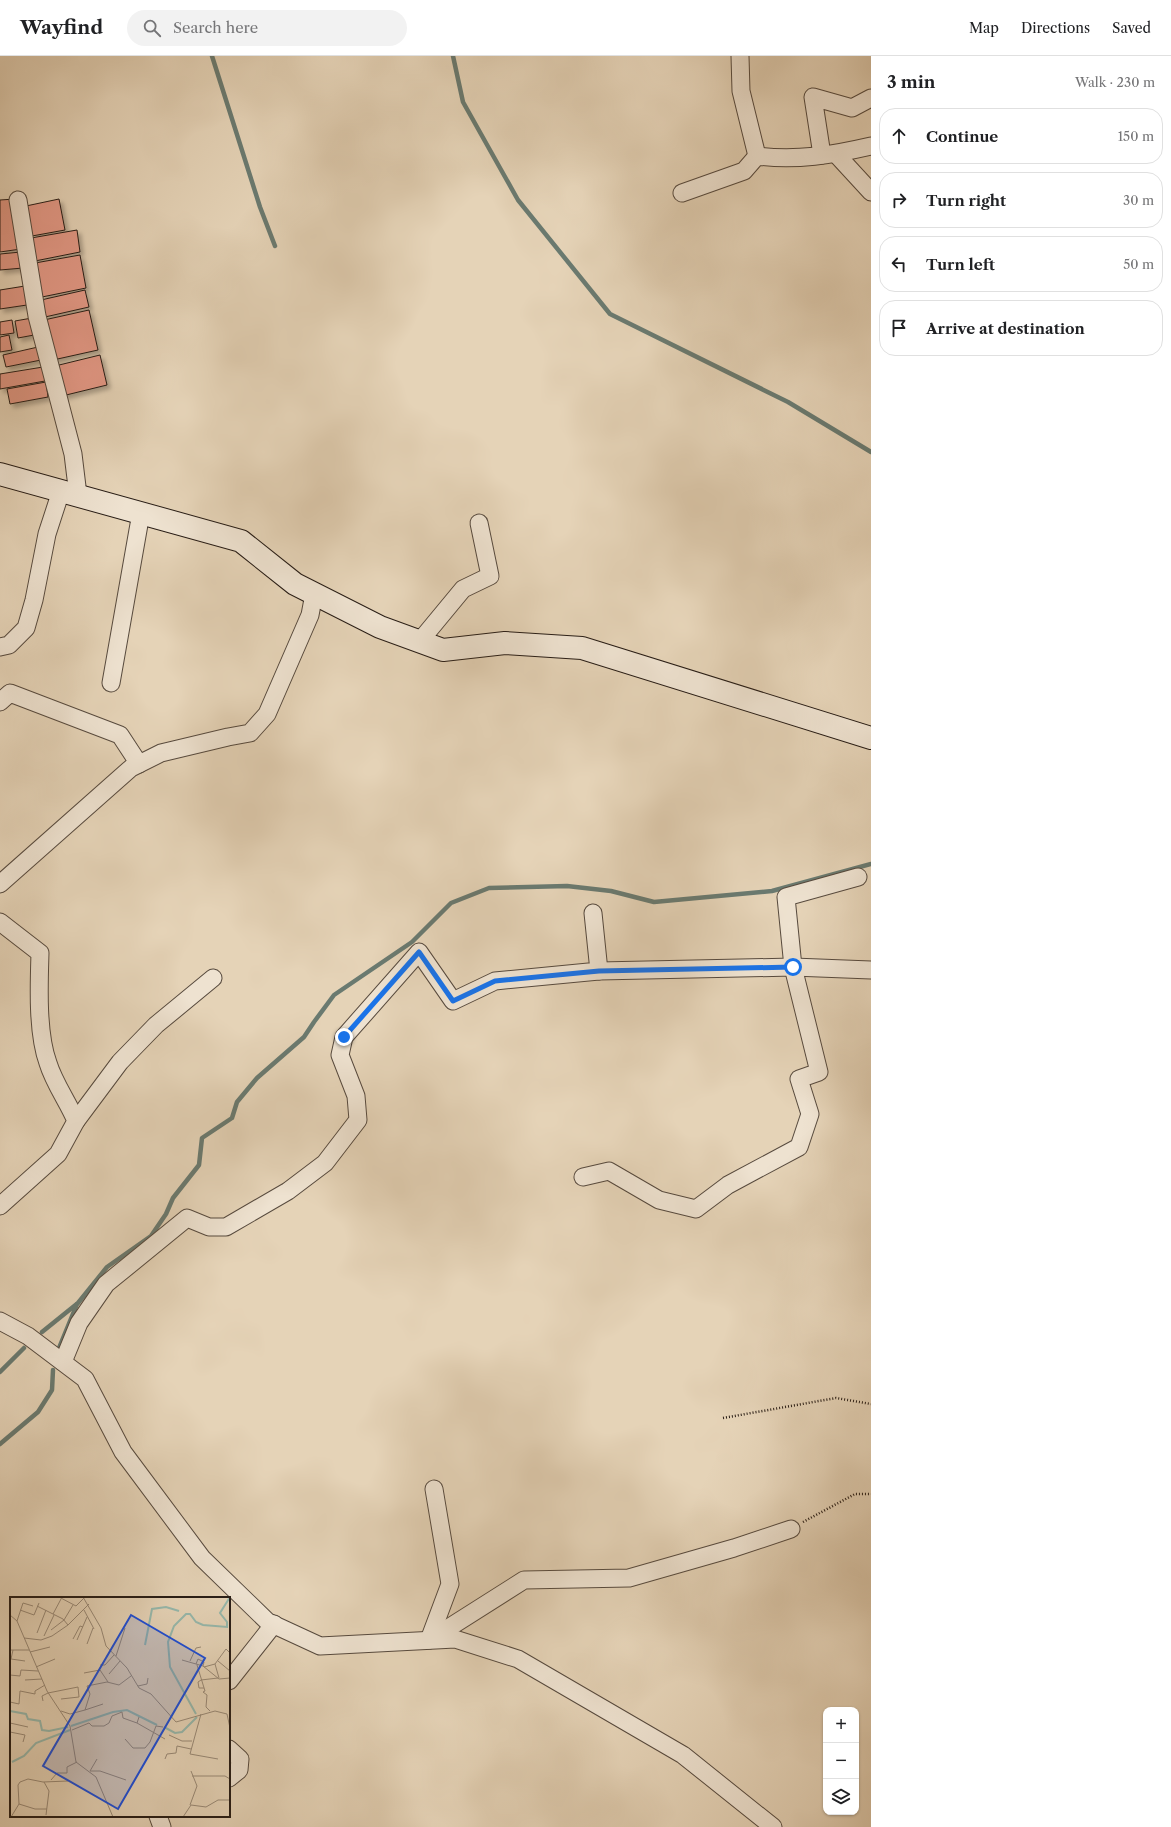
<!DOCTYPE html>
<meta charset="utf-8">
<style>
body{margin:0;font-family:"Libre Caslon Text",serif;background:#f2f2f2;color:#202124}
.controls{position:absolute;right:12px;bottom:12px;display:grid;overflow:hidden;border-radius:8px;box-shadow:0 1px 3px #0004}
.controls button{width:36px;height:36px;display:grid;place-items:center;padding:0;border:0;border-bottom:1px solid #e0e0e0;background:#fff;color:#202124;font:20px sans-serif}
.stop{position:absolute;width:12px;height:12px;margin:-9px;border:3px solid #1a73e8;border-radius:50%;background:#fff}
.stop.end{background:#1a73e8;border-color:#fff;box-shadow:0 1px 4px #0008}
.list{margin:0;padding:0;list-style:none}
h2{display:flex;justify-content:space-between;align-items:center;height:52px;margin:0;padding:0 16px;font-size:17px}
h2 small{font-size:13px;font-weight:400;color:#757577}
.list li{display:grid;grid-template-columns:26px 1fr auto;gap:12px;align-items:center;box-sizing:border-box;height:56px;margin:0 8px 8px;padding:0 8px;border:1px solid #e0e0e0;border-radius:16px}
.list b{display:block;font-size:15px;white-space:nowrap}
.list em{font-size:13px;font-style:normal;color:#757577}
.icon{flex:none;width:22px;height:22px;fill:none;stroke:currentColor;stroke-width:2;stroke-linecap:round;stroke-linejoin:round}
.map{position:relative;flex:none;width:871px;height:1771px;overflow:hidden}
header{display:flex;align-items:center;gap:24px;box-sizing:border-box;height:56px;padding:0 20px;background:#fff;border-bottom:1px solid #e0e0e0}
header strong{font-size:19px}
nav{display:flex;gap:22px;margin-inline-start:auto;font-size:14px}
.search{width:280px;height:36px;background:#f2f2f2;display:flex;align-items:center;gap:10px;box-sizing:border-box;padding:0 14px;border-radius:22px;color:#757577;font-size:15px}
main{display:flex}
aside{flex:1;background:#fff}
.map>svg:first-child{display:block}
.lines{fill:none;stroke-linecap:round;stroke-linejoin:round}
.stream{stroke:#6a7a70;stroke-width:4.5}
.building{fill:#e29885;stroke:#281d16;filter:url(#shadow)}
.street-casing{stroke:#574a3e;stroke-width:19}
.secondary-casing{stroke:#281d16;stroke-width:24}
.path{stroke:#281d16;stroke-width:2.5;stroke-dasharray:1 2;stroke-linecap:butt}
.street{stroke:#eee2d0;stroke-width:17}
.secondary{stroke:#eee2d0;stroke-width:22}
.route{stroke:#1a73e8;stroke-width:5}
.inset-river{fill:none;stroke:#96b8ac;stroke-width:2}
.inset-road{fill:none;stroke:#998a77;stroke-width:1}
.view{fill:#1d4ed8;fill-opacity:0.15;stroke:#1d4ed8;stroke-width:2}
.inset-edge{fill:none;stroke:#281d16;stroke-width:2}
</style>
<header>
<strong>Wayfind</strong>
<div class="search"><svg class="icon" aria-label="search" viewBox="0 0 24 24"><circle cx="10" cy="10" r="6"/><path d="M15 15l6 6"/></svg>Search here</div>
<nav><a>Map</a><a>Directions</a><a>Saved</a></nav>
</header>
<main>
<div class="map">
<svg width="871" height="1771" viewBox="0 0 871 1771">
<defs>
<filter id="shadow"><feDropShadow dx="3.5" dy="3.5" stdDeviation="2" flood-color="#0004"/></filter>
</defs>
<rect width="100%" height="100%" fill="#e5d3b7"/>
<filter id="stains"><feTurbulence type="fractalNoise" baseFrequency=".005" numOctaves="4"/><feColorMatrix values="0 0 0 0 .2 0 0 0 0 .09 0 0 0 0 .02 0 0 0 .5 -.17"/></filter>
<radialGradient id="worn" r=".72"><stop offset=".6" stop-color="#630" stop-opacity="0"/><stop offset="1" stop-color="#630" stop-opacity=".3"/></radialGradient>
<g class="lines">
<!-- stream -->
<g class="stream">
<path d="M212,0L260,151L275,190"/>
<path d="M453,0L463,46L518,144L610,258L788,346L871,396"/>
<path d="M42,1276L78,1247L107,1211L151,1180L166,1158L173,1142L199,1109L202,1082L232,1062L237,1046L257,1022L304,981L314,966L334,939L412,886L451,847L489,832L567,830L611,835L654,846L772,835L871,808"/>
<path d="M59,1292L77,1248"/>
<path d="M0,1316L24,1292"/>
<path d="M0,1388L38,1356L52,1334L53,1314"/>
</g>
</g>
<!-- building -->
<g class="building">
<path d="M15,143L21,193L0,196V144Z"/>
<path d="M59,143L65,174L32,180L26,150Z"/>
<path d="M77,174L80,196L35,205L31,182Z"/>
<path d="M21,196L23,212L0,214V198Z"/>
<path d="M80,199L86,232L42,241L35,207Z"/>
<path d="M25,230L27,249L0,253V234Z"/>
<path d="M85,234L89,251L45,261L41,244Z"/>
<path d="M89,254L98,294L53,304L44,264Z"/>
<path d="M32,262L34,279L18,282L15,265Z"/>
<path d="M12,264L14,277L0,279V266Z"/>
<path d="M9,279L12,294L0,296V281Z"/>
<path d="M38,291L41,304L6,311L3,299Z"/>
<path d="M100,299L107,329L62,340L55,310Z"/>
<path d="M43,311L45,325L0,333V318Z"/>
<path d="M46,326L48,341L10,348L7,333Z"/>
</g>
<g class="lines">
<defs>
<g id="street">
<path d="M740,0L741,35L757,100"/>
<path d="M836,98L871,136"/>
<path d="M822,99L813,41L852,52L871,42"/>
<path d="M682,137L744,115L757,100C797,105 832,99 871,90"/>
<path d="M18,144L37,260L73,398L78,439"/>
<path d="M420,585L463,533L490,520L479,467"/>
<path d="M0,591L9,589L26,572L34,544L47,478L61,435"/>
<path d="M111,627L141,457"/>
<path d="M0,646L10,637L120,679L139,708"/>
<path d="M0,828L131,712L161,697L228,681L250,677L267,658L310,559L314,538"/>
<path d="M0,866L40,897C39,929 37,977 48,1007C54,1027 68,1046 76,1065L58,1098L0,1150"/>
<path d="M599,915L793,911L871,914"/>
<path d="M76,1065L120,1006L156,969L213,922"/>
<path d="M583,1121L609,1115L659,1144L696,1153L728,1129L799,1091L810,1058L799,1023L819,1016L793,911L786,841L858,821"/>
<path d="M0,1265L28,1280L85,1323L123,1396L202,1502L268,1566L320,1590L455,1583L518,1603L683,1699L773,1771"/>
<path d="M63,1306L79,1267L106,1228L187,1162L209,1171H226L288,1135L325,1107L358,1064L356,1040L340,999L344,981L419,896L453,945L495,925L599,915L593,857"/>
<path d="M431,1583L524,1524L629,1522L734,1492L791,1473"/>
<path d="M429,1584L450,1528L434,1433"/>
<path d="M229,1625L274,1568"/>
<path d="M229,1693L240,1703L239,1714L229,1722"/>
<path d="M158,1760L162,1771"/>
</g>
<path id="secondary" d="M0,418L241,485L295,528L380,571L443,594L505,587L582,592L871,682"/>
</defs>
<!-- street casing -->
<use href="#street" class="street-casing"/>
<!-- secondary casing -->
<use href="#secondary" class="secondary-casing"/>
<!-- path -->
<g class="path">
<path d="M723,1362L836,1342L871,1348"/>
<path d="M803,1466L855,1438H871"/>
</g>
<!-- street -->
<use href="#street" class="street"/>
<!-- secondary -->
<use href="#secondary" class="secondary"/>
</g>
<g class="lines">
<!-- route -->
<path class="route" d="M344,981L419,896L453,945L495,925L599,915L793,911"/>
</g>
<!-- overview -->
<g transform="translate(10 1541)">
<rect width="220" height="220" fill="#e5d3b7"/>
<path class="inset-river" d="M135,48L142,12L156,10L169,14M0,114L16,117L18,122L30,124L32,133L39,134L58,130M186,117L160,70L158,45L164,29L176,17H180L186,25L193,28L217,30V25L210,16L220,0M61,129L103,115L117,113L147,128M154,130L165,136L172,135L187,120M2,165L14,159L26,146L60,133"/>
<path class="inset-road" d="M49,0L66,9L74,1M73,0L91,31L96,49L117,71L129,91L141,97L166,125L205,114L217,117L220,131M27,9L53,22L58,28M10,13L24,18L29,6M74,13L84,32M43,17L51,2M0,18L7,24L37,94L60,129L66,165L86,180L103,220M7,24L13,6L23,9M41,33L54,23L63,8M27,36L36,13M34,39L44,18M14,41L31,43L42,39L58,28L79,7M63,42L70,29L73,30M67,43L77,20M77,47L83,31M0,53H19M3,53L1,62L15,64M20,55L40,50M106,59L115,31M172,63L193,69L209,82L220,81M180,64L186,51L191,50M208,64L220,74M186,67L188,62L194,65L193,69M205,67L216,52L220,56M90,68H95L104,58M187,68L195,94L193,95L197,98L196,110L200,114M26,70L45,62M194,70L205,67L209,81M74,76L90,73L98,85M99,77L110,64M0,78L10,79L11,73L28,74M15,83L32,82M128,89L137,87L138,81M194,91H189L188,85L191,83L208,81M33,104L32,99L38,96L68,90L69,100L51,102M0,105L9,107L10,94L25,97V94L35,88M75,113L93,107M51,114L60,117L75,113L80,97L77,89L97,85L109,88L121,79M191,117L180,157L208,162M0,126L18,130M127,126L155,142M62,133L79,126L82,129H94L99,126L102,119L112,115L113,121L127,126L129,120M0,135L15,138L13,145M159,138L172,144H182M115,142L123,151H135L140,145L146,129L153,130M155,162L157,157L166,156L167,149L181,152M80,174H90L116,183M80,174L87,162M182,179H215L220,182M41,183L47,176H57V170L67,165M34,185L39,194L36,218M9,207L25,212H37M180,208L187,189L181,174M1,220L9,207L8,188L10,185L18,182L33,185L58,184M173,220L181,208L196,210L208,203H220"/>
<path class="view" d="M121,18L195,61L108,212L33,169Z"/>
<rect width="220" height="220" class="inset-edge"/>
</g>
<rect width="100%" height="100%" filter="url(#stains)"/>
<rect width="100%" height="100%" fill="url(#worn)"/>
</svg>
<div class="controls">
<button>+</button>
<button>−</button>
<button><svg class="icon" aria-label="layers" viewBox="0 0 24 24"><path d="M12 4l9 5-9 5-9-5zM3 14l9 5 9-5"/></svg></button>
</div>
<div class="stop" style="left:793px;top:911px"></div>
<div class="stop end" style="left:344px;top:981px"></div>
</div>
<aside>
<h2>3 min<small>Walk · 230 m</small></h2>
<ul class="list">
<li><svg class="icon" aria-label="ahead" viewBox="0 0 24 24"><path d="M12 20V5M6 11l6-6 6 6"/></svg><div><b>Continue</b></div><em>150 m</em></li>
<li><svg class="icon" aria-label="right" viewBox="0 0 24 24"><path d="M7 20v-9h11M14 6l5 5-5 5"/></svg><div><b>Turn right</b></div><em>30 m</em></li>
<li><svg class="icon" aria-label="left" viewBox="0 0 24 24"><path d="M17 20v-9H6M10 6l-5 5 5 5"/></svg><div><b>Turn left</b></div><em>50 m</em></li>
<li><svg class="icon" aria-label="arrive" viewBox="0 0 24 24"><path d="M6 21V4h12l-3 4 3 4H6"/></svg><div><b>Arrive at destination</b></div></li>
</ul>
</aside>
</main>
